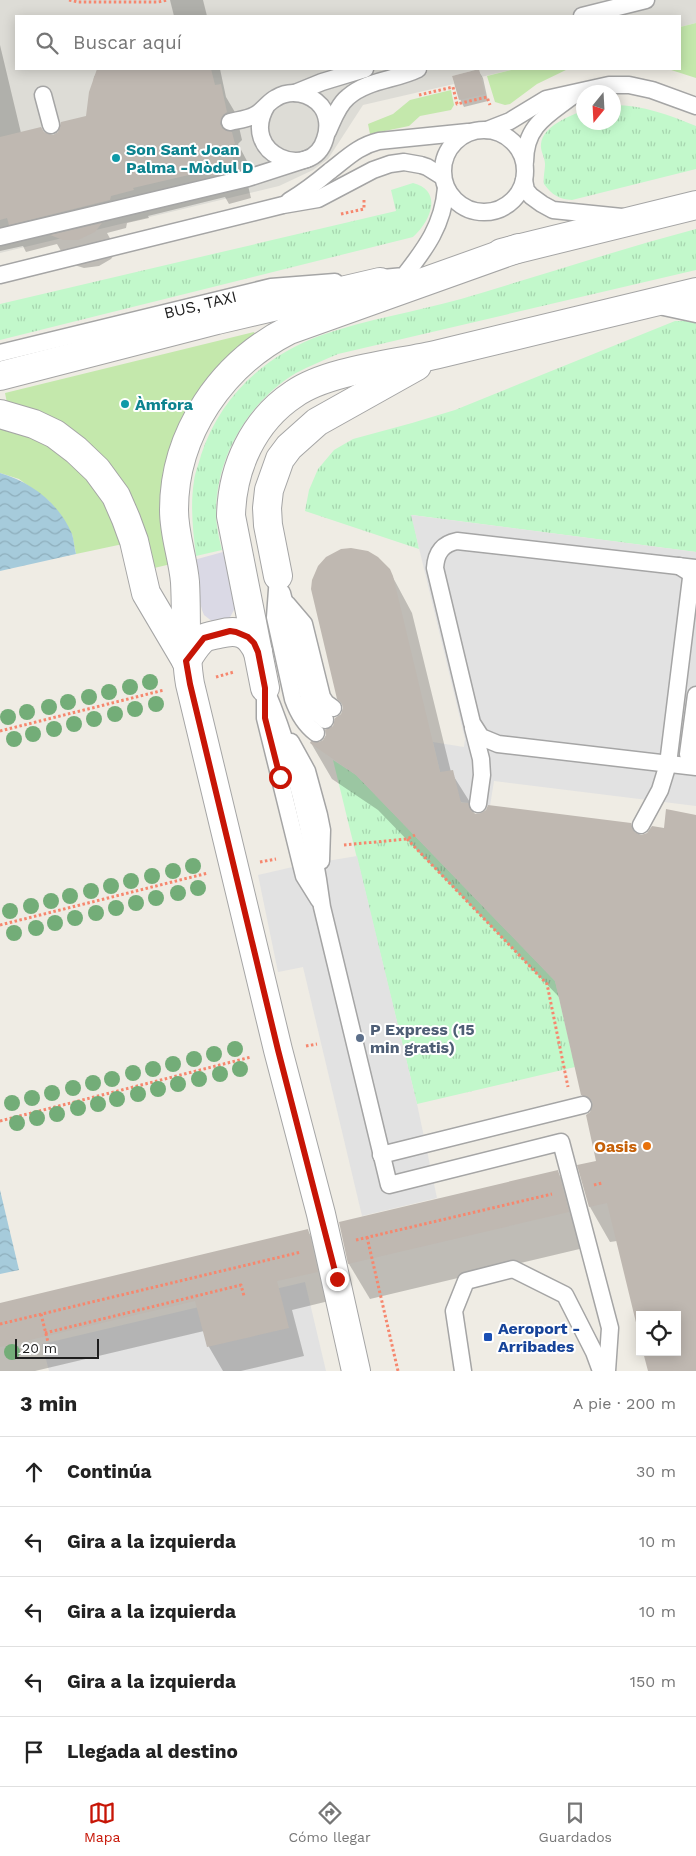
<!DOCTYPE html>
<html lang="es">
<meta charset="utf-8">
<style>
body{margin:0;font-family:"Work Sans",sans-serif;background:#f2f2f2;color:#222}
.controls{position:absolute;right:15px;bottom:15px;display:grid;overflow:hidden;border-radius:0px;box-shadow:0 2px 12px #0003}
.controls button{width:45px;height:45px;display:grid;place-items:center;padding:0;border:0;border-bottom:1px solid #e0e0e0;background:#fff;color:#222;font:25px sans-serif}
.compass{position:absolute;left:576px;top:85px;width:45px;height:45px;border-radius:50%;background:#fff;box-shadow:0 2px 12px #0003;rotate:198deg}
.scale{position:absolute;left:15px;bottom:12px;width:84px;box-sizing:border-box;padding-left:5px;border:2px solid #1e1e1e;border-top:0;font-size:14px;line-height:18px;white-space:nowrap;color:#1e1e1e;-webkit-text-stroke:4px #fff;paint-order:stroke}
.stop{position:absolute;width:15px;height:15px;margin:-11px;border:4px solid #c71506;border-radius:50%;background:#fff}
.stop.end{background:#c71506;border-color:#fff;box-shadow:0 1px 5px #0008}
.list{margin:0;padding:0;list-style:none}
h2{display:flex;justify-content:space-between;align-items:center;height:65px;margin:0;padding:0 20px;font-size:21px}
h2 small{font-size:16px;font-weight:400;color:#767676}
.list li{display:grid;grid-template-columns:32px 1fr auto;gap:15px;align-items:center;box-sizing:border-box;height:70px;padding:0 20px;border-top:1px solid #e0e0e0}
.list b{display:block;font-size:19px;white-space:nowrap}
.list em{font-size:16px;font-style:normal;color:#767676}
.icon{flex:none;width:28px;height:28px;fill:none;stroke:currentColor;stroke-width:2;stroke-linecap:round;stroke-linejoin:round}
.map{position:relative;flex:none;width:696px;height:1371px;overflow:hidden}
.search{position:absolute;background:#fff;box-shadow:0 2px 12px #0003;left:15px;right:15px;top:15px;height:55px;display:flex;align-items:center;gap:12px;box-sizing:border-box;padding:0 18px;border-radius:0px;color:#767676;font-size:19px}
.sheet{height:415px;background:#fff}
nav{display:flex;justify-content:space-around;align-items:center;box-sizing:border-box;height:70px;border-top:1px solid #e0e0e0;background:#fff;font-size:14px;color:#767676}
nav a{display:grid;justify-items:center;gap:2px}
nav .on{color:#c71506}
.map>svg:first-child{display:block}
.airport{fill:#dddcd6}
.grass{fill:#c4e8ac}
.park{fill:url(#park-tufts)}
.parking{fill:#e2e2e2}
.plaza{fill:#dad9e5}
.water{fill:url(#water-waves)}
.shadow{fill:#0003}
.building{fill:#bfb8b1}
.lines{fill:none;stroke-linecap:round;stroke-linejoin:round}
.service-casing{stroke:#a5a5a5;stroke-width:19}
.minor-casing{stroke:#a5a5a5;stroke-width:30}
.path{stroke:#f6876e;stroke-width:3;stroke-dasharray:2.5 2.5;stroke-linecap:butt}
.service{stroke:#fff;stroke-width:16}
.minor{stroke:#fff;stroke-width:28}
.tree{fill:#73ad78}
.route{stroke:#c71506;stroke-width:6}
.culture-dot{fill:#0f9aa8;stroke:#fff;stroke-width:2}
.service-dot{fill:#5c6f8a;stroke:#fff;stroke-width:2}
.food-dot{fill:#e8710a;stroke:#fff;stroke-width:2}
.transit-dot{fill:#1a4fb4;stroke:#fff;stroke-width:2}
.labels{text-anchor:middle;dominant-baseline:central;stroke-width:4;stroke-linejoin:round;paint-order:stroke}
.culture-label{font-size:16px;font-weight:bold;fill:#0d838f;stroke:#fff;text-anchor:start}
.street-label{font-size:16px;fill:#1e1e1e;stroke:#fff}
.service-label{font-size:16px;font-weight:bold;fill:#4e5e75;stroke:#fff;text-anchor:start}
.food-label{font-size:16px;font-weight:bold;fill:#c56008;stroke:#fff;text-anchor:end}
.transit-label{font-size:16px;font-weight:bold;fill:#164399;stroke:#fff;text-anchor:start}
</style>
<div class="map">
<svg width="696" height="1371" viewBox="0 0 696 1371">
<defs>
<pattern id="park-tufts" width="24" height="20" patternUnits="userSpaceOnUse" patternTransform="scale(1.25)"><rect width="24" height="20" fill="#c2f8cb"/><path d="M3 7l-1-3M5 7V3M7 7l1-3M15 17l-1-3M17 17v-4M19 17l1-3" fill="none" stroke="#a6d4ae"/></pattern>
<pattern id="water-waves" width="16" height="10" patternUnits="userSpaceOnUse" patternTransform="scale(1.25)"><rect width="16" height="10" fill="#a6cbdb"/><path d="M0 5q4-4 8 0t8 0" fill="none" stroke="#8eaebc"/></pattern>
</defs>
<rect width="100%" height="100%" fill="#efece4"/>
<!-- airport -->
<path class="airport" d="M0,0H696V23L680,27V16H16V69H515L481,77L479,69L452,76L454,84L363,105L328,159L313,170L279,186L0,253Z"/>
<!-- grass -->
<g class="grass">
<path d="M696,23V78L668,69H680V27Z"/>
<path d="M515,69H568L537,84L510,104L505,105L495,102L487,76Z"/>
<path d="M451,90L454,105L451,110L420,116L409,126L370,134L368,124L393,114L410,100Z"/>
<path d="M254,332L257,338L211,379L171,564L150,569L142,528L7,403L5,393Z"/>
<path d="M0,424L22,431L65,454L106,502L123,544L76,554L72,534L49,501L19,479L0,473Z"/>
</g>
<!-- park -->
<g class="park">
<path d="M614,105C643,105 669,115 696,126V169L572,200C559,199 552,195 544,184C543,177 545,171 545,164C545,157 540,151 541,144C543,126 569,116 583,111L584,122H614Z"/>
<path d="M413,183C444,191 430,222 413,237L0,340V304L396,211L391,190Z"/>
<path d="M696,229V270L338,354C324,360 309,366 296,373C248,402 216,457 216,513C216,525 219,538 222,550L196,556C193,531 190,506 194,481C195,472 199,464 201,455C220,397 265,355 322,335C367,319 415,312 461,299C539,276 617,250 696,229Z"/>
<path d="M675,321H685L696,323V552L412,515L419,549L305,511L309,490L318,469L334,450L353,439L412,423L455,410Z"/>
<path d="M333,760L356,775L555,981L575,1067L417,1104Z"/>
</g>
<!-- parking -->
<g class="parking">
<path d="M411,515L696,552V806L494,781L490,806L461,802L440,772L433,742L464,747L465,739Z"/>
<path d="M357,856L417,1104L437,1198L362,1216L303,967L278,972L258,875L297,866Z"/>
<path d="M305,1282L326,1371H49L42,1344Z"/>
</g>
<!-- plaza -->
<path class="plaza" d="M223,552L235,605L234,610L229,619L213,622L204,615L202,610L190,561Z"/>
<!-- water -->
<g class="water">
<path d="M0,473C31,482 59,503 72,534C74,540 74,547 76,554L0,571Z"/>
<path d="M0,1190L19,1270L0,1274Z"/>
</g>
<!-- shadow -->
<g class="shadow">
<path d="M170,0H203L207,16H174Z"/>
<path d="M0,45L21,133H43L53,136L87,117L94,77L99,69H220L226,97L236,114L242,140L238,144L247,161L250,172L245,173L251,198L229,204L225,197L148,216L149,218L127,223L126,228L107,233L117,251L111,259L99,266L84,268L68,263L57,244L26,252L23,246L0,251Z"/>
<path d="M478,70L483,78L488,101L464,107L460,99Z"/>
<path d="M389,570L412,613L451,772L473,807L474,814L631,825L636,834L641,836L665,829L696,816V1371H649L677,1352V1315L617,1241L610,1242L590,1207L598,1161L592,1111L582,1095L561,999L378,810L332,779L311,743L319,744L324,741L342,715L344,708L338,698Z"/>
<path d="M557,1171L578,1206L588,1247L370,1299L349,1264L340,1223Z"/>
<path d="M308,1231L324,1259L333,1300L292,1310L304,1356L241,1371H223L209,1347L204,1331L35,1371H0V1304Z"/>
</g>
<!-- building -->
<g class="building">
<path d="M97,69H211L215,85L221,84L227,112L223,115L220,124L223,129L232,132L235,144L230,146L236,171L211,176L210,170L133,188L134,190L111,196L110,200L9,225L7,218L0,220V137L41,127L44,132L53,135L58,132L61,122L86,116L89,92Z"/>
<path d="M479,69L485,94L459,100L452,76Z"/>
<path d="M102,223L95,232L78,240H63L50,235Z"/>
<path d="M351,548L368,551L378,557L390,569L393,576L440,772L453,770L461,803H468L472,812L476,814L481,813L486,810L488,805L631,823L633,831L641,835L647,833L652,826L664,828L666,809L696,815V1371H648L643,1352H677V1315H640V1339L607,1203L589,1207L577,1165L596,1161L586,1115L590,1112L593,1103L590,1098L581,1095L555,981L356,775L310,743L311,741L319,742L323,740L326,735L325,730L333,726L335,718L341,714L343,708L342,703L337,699L311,589L312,580L318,566L326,557L341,549Z"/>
<path d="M558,1170L569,1212L348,1264L339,1222Z"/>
<path d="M308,1229L318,1272L277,1281L289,1328L207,1347L195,1301L0,1347V1303Z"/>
</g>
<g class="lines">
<defs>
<g id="service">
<path d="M582,16L646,0"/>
<path d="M295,93L322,82L365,69"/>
<path d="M43,95L51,125"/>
<path d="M230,122C238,120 248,119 255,115C263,111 268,102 276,98C291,89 310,93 321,106C328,115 329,128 325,139C312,183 237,155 267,105"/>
<path d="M487,130L510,121L546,99L609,85H629L652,90L696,106"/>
<circle cx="484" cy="171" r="41"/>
<path d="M328,131C333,120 338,105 348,97C367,80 396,80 418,69"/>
<path d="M525,162C525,125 548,115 574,95"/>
<path d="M524,180L526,190L531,196L542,204L553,210L622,217"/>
<path d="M289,201C304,192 317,182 330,171C346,159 358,146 379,141L468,132"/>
<path d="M0,237L248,178L307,159"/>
<path d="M0,275L283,205L318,199L373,170L390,164L404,162L421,165L427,167L443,177"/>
<path d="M372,279L404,276C426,248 443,225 446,188"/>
<path d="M659,306L696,314"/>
<path id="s1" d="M0,353L271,287L335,282"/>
<path d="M696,568L457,541C442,544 436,553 435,568L472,723L481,737L498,744L696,767"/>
<path d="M278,576L275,617L293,699C298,713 304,724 316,733"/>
<path d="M282,593L309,699L312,708L325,720"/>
<path d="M287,604L304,624L322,697L326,703L333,708"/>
<path d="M265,688C293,753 313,837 322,907L389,1185L561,1142L610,1328L607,1371"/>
<path d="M265,694V718L304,876L319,900"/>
<path d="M696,695L688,754L690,759L696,766"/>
<path d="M473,728L481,759L482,775L478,804"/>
<path d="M291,742L307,771L319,815L322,830L321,861"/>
<path d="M641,825L660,790L668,764L691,578L690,573L679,566"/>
<path d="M381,1155L583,1105"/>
<path d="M463,1371L454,1311L466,1281L513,1269L565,1295L594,1352L601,1371"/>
</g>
<g id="minor">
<path d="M501,253L696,205"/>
<path d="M0,376L217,320L380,282"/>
<path d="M0,414L34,424L55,434L76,450L97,470L116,496L126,519L134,541L146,593L185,659"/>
<path d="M278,576L268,525L267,508L269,490L280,459L289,447L317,422L417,366"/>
<path d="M186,661C191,654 197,643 204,638C207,636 215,635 219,634C239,629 249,633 258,652"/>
<path d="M265,688L231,516C232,468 253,421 294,394C328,370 397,364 439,354C525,334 610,312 696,292"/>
<path d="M356,1371L321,1214L278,1050L190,684C184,650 187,616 185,582C183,558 174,535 174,510C174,433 222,364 289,330L519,248"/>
</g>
</defs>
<!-- service casing -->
<use href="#service" class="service-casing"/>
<!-- minor casing -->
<use href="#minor" class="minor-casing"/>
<!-- path -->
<g class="path">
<path d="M69,0L78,2H158L168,0"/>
<path d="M419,95L453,87L457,104L487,97L490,105"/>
<path d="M341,214L364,209V198"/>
<path d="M216,677L234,672"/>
<path d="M0,731L164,690"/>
<path d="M407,839L547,984L568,1087"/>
<path d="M344,845L407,839L415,835"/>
<path d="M260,862L276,859"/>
<path d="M0,925L208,873"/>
<path d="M306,1046L317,1044"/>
<path d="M0,1121L251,1057"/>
<path d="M594,1185L602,1183"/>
<path d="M367,1237L398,1371"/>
<path d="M356,1240L552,1194"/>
<path d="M41,1314L48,1342"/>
<path d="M0,1324L301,1252"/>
<path d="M45,1333L241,1285L244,1296"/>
</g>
<!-- service -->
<use href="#service" class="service"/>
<!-- minor -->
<use href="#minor" class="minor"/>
</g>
<!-- trees -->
<g class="tree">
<circle cx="150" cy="682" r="8"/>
<circle cx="130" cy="687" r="8"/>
<circle cx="109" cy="692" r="8"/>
<circle cx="89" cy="697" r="8"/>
<circle cx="68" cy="702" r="8"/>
<circle cx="156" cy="704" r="8"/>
<circle cx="49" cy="707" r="8"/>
<circle cx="135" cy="709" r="8"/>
<circle cx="27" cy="712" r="8"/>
<circle cx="115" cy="714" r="8"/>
<circle cx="8" cy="717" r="8"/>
<circle cx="94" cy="719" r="8"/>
<circle cx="74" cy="724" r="8"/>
<circle cx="54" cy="729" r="8"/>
<circle cx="33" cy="734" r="8"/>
<circle cx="14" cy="739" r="8"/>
<circle cx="193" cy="866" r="8"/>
<circle cx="173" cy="871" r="8"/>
<circle cx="152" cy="876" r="8"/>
<circle cx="131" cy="881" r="8"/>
<circle cx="111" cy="886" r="8"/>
<circle cx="198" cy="888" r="8"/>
<circle cx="91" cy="891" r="8"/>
<circle cx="178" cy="893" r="8"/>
<circle cx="70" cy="896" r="8"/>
<circle cx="156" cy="898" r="8"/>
<circle cx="51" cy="901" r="8"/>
<circle cx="136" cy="903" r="8"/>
<circle cx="31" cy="906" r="8"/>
<circle cx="116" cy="908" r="8"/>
<circle cx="10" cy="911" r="8"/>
<circle cx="96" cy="913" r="8"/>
<circle cx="75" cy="918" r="8"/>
<circle cx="55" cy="923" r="8"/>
<circle cx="36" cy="928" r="8"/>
<circle cx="14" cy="933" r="8"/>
<circle cx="235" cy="1049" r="8"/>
<circle cx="214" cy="1054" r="8"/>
<circle cx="194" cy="1059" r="8"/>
<circle cx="173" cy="1064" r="8"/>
<circle cx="153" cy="1069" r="8"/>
<circle cx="240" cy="1069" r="8"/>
<circle cx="133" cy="1073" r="8"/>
<circle cx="220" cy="1074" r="8"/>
<circle cx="112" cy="1079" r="8"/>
<circle cx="199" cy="1079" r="8"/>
<circle cx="93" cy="1083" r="8"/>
<circle cx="178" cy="1084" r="8"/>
<circle cx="73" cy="1088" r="8"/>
<circle cx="158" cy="1089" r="8"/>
<circle cx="52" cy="1093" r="8"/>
<circle cx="138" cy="1094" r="8"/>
<circle cx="32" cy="1098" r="8"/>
<circle cx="117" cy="1099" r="8"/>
<circle cx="12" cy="1103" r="8"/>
<circle cx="98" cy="1104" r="8"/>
<circle cx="78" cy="1108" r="8"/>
<circle cx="57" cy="1114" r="8"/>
<circle cx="37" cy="1118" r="8"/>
<circle cx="17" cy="1123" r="8"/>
<circle cx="12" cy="1352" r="8"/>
</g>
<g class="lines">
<!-- route -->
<path class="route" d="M280,777L265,718V688L258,652L254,643L248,637L236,632L230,631L204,638L186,661L190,684L278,1050L337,1279"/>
</g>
<!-- markers -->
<g class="culture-dot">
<circle cx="116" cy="158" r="5"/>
<circle cx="125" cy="404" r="5"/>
</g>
<circle class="service-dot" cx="360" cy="1038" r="5"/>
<circle class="food-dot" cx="647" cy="1146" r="5"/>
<rect class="transit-dot" x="483" y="1332" width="10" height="10" rx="2.5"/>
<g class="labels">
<!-- culture labels -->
<g class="culture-label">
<text x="126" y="149">Son Sant Joan<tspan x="126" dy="18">Palma -Mòdul D</tspan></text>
<text x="135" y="404">Àmfora</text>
</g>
<!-- street labels -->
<g class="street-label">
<text stroke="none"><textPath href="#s1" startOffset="206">BUS, TAXI</textPath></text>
</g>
<!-- service labels -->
<g class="service-label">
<text x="370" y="1029">P Express (15<tspan x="370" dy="18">min gratis)</tspan></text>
</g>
<!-- food labels -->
<g class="food-label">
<text x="637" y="1146">Oasis</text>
</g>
<!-- transit labels -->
<g class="transit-label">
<text x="498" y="1328">Aeroport -<tspan x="498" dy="18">Arribades</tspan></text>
</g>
</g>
</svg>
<div class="controls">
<button><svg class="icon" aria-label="locate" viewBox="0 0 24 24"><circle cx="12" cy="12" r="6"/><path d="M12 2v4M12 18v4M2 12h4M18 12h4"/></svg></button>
</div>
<svg class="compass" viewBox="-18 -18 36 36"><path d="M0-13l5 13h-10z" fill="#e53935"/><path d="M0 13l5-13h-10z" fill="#767676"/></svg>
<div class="scale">20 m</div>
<div class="stop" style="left:280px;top:777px"></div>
<div class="stop end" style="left:337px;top:1279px"></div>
<div class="search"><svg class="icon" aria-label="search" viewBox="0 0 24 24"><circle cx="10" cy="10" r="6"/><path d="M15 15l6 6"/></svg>Buscar aquí</div>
</div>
<section class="sheet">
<h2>3 min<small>A pie · 200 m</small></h2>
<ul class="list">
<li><svg class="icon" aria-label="ahead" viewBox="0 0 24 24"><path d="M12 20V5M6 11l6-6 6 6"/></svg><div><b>Continúa</b></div><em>30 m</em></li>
<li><svg class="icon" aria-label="left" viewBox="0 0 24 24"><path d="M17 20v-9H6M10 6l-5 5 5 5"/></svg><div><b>Gira a la izquierda</b></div><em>10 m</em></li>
<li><svg class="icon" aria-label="left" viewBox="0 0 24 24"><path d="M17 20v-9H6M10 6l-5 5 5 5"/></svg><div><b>Gira a la izquierda</b></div><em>10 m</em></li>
<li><svg class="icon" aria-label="left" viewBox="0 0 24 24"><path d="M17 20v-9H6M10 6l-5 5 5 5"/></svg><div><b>Gira a la izquierda</b></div><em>150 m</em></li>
<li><svg class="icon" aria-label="arrive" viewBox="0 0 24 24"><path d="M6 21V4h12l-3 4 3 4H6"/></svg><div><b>Llegada al destino</b></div></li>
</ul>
</section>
<nav>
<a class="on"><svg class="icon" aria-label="map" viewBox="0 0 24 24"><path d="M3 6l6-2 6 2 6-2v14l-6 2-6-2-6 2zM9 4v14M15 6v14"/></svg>Mapa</a>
<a><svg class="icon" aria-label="directions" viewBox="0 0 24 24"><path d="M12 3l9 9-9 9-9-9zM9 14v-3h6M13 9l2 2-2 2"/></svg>Cómo llegar</a>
<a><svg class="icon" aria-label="saved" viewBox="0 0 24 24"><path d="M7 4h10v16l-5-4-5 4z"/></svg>Guardados</a>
</nav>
